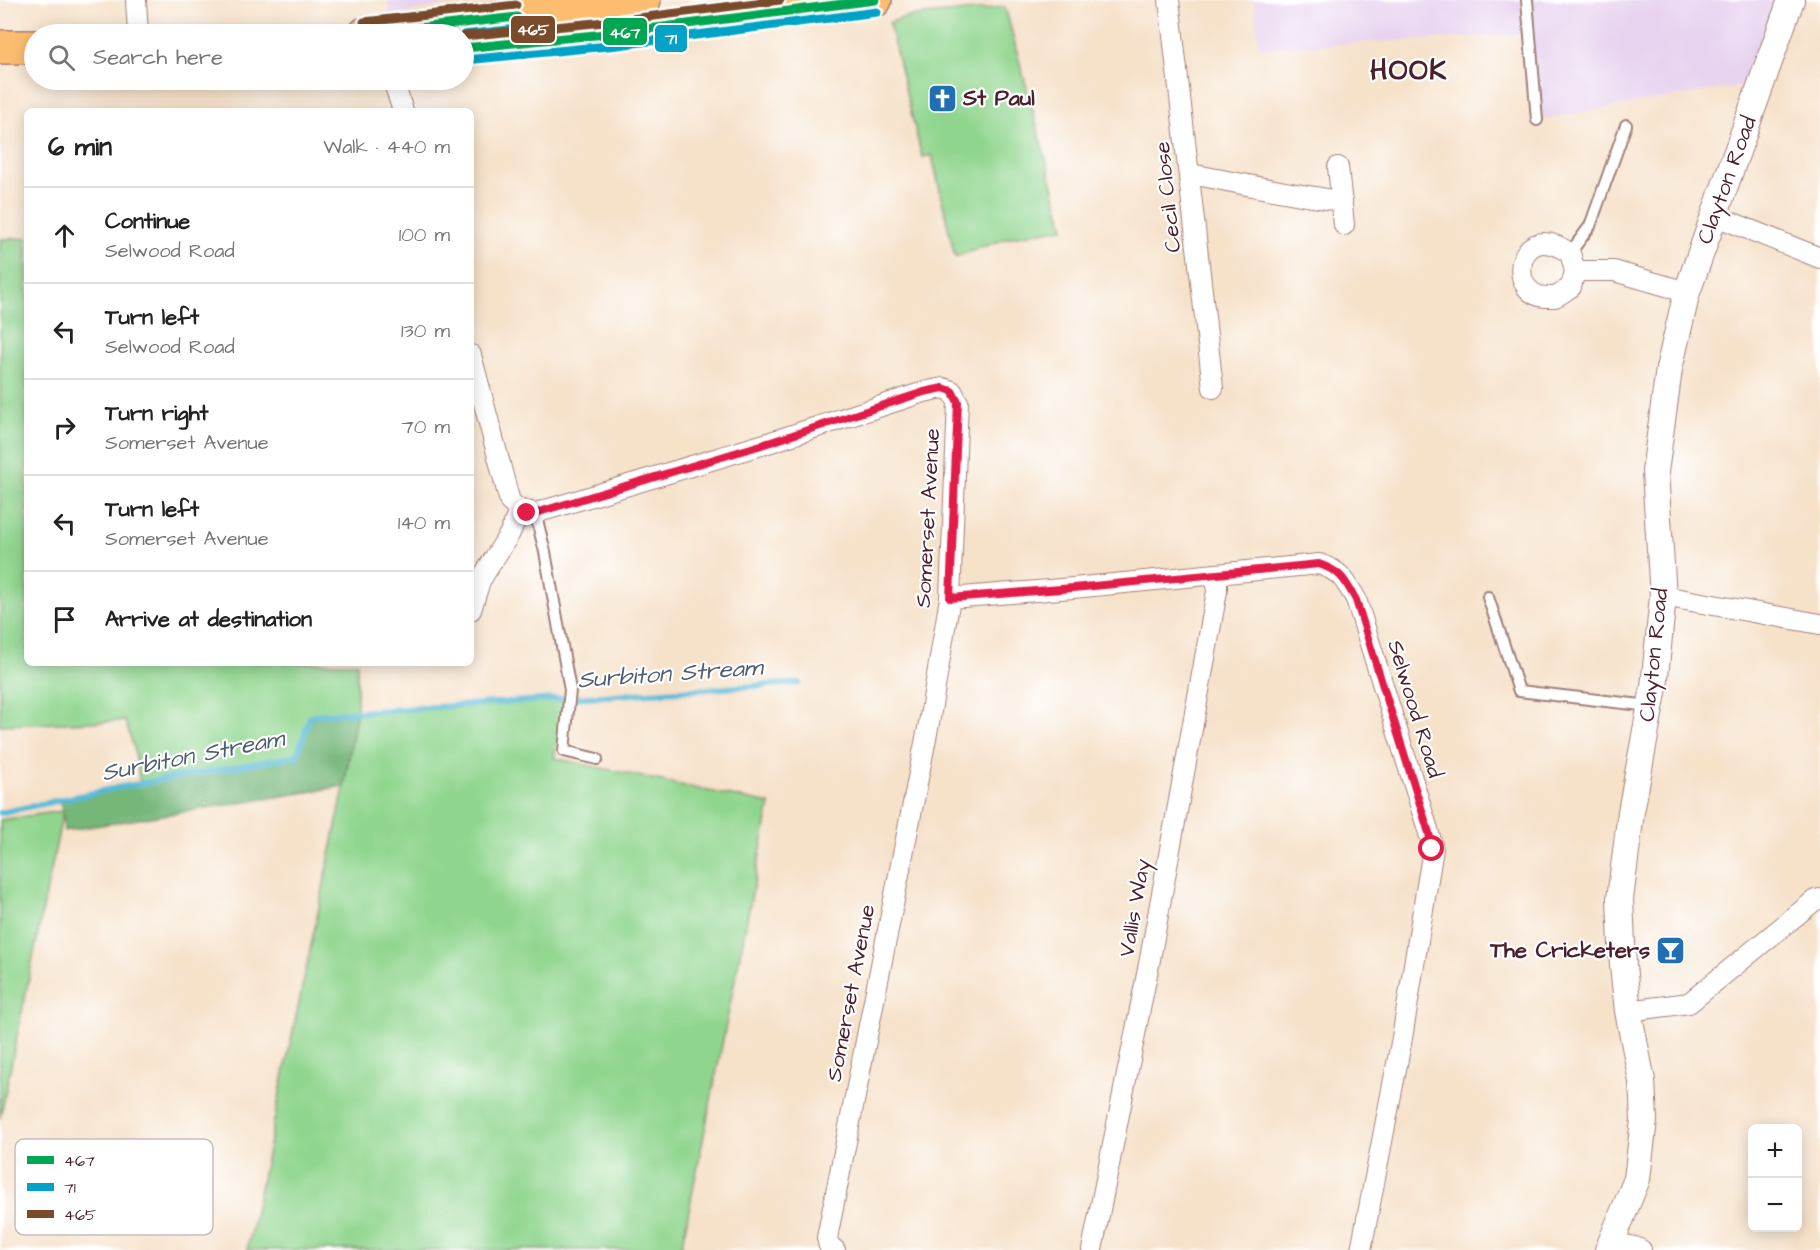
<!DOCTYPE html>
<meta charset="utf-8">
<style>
body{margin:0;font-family:"Architects Daughter",sans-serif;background:#f2f2f2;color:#222}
.controls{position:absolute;right:18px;bottom:18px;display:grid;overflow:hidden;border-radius:9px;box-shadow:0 3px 15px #0003}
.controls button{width:54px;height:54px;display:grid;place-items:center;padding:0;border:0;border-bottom:2px solid #e0e0e0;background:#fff;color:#222;font:30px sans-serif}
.stop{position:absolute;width:18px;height:18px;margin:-14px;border:4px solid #e11d48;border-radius:50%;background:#fff}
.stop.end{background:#e11d48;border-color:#fff;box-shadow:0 2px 6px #0008}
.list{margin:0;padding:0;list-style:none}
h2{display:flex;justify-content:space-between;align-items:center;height:78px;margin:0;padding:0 24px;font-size:26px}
h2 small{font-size:20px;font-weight:400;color:#767676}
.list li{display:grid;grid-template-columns:39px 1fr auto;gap:18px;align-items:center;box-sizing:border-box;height:96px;padding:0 24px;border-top:2px solid #e0e0e0}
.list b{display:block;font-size:22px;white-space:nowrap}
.list p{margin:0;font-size:20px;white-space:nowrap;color:#767676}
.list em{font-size:20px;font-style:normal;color:#767676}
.icon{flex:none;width:33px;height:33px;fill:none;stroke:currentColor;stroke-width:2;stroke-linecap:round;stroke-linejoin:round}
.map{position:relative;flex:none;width:1820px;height:1250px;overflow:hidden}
.search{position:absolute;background:#fff;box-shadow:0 3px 15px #0003;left:24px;top:24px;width:450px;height:66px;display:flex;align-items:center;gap:15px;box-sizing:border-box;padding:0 21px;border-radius:33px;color:#767676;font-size:22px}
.panel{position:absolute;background:#fff;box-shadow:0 3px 15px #0003;left:24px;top:108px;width:450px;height:558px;border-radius:9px}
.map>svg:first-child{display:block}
.built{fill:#e7d2ef}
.green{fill:#90d58e;stroke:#6d7a5c;stroke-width:1.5}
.forest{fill:#74b679;stroke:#5f6a52;stroke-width:1.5}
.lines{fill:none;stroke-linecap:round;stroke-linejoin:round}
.stream{stroke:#58b9d6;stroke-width:6}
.service-casing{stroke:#a0807a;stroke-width:14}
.minor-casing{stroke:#a0807a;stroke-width:22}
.tertiary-casing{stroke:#a0807a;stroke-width:28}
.trunk-casing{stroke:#a0807a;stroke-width:36}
.service{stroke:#fff;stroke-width:10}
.minor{stroke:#fff;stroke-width:20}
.tertiary{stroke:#fff;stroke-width:26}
.trunk{stroke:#fcbd6f;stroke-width:33}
.bus-1-casing{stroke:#fff;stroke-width:14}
.bus-2-casing{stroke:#fff;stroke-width:14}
.bus-3-casing{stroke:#fff;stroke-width:14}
.bus-1{stroke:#00a651;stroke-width:9}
.bus-2{stroke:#04a2c6;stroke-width:9}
.bus-3{stroke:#7a4b2a;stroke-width:9}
.route{stroke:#e11d48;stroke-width:8}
.labels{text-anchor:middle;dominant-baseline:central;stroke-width:4.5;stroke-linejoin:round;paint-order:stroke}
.poi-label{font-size:22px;font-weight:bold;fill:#4a1f2b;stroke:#fff;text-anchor:start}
.street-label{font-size:22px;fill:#4a1f2b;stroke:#fff}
.water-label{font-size:24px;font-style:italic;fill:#505d6f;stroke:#fff}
.district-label{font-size:28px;font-weight:bold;letter-spacing:1.5px;fill:#4a1f2b;stroke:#fff}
.key{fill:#fff;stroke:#c9bcbf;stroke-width:1.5}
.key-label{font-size:16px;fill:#4a1f2b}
.line-badge{stroke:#fff;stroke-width:2}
.badge-label{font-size:16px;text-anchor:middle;font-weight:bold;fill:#fff}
</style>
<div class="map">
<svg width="1820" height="1250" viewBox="0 0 1820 1250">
<rect width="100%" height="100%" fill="#fff"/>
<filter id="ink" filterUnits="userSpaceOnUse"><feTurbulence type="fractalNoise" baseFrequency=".0167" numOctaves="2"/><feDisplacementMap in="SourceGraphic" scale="12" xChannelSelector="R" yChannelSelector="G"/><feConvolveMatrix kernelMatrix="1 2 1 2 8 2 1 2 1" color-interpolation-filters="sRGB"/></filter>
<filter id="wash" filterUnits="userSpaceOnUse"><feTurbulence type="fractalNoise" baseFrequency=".008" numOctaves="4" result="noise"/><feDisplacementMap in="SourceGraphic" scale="24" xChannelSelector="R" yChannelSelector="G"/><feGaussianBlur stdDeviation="1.35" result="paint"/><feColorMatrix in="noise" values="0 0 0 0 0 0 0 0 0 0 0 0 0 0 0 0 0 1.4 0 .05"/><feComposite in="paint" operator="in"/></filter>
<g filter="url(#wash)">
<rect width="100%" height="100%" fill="#f6e1c9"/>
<!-- built -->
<g class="built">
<path d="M388,0H474L421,9L389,18Z"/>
<path d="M1253,0H1791L1762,82L1537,120L1530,34L1260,48Z"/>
</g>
<!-- green -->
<g class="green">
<path d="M1005,7L1064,228L1011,237L955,257L932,155L922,157L889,23L905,17Z"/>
<path d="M27,238V663H357V714L565,700L554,758L770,804L681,1250H247L343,793L356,715L311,716L299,756L140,783L134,748L125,721L0,725V239Z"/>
<path d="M63,811L0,1119V820Z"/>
</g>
<!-- forest -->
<path class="forest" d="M356,714L344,786L64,831L63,811L59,800L140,783L298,756L310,715Z"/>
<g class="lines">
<!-- stream -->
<path class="stream" d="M0,813L121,787L297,756L310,717L313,715L799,683"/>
</g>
</g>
<g filter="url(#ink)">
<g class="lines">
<defs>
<g id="service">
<path d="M1527,0L1537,120"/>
<path d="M1570,253L1590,226L1626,125"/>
<path d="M535,512L545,552L570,690L564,751L597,759"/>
<path d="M1488,597L1519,691L1650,706"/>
</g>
<g id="minor">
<path d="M136,0L138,34"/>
<path d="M1169,0L1213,388"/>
<path d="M393,80L403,111"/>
<path d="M1338,167L1344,225"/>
<path d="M1190,174C1241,183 1291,195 1342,201"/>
<path d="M1716,216L1820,258"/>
<path d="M1575,271L1570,253C1561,248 1554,243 1544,243C1515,243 1512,294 1545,297C1547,297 1553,297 1555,297C1560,295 1566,290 1571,287L1575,271H1614L1687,292"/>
<path d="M471,355L510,502C520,511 525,513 539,512L771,442L924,392L943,388L952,391L958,402L950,598L929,723L827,1238L829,1246L835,1250"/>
<path d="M1663,596L1820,624"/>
<path d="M950,598L1073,588L1319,564C1342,572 1344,579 1356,599L1429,833L1433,849L1402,1038L1361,1250"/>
<path d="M471,610L480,581L510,533L519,511"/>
<path d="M1628,1011L1689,1003L1815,900L1820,899"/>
<path d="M1611,1242L1635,1247L1641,1250"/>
<path d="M1092,1250L1150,959L1203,669L1217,591V574"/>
</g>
<path id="tertiary" d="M1608,1250L1637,1179L1644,1120L1642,1081L1628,1011L1623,966L1620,899L1631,812L1654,687L1663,596L1655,472L1669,369L1687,292L1791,0"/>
<g id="trunk">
<path d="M365,34L644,0"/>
<path d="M0,47H34"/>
<path d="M464,48L616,33L875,0"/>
</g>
</defs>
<!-- service casing -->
<use href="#service" class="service-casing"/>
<!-- minor casing -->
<use href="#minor" class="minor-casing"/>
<!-- tertiary casing -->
<use href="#tertiary" class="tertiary-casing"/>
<!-- trunk casing -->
<use href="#trunk" class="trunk-casing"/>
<!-- service -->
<use href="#service" class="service"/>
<!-- minor -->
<use href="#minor" class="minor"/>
<!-- tertiary -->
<use href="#tertiary" class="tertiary"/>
<!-- trunk -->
<use href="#trunk" class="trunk"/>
<defs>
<g id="bus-1">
<path d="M365,34L517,17"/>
<path d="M464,48L616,33L875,0"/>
</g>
<g id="bus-2">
<path d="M464,35L518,29"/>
<path d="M465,60L618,45L877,12"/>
</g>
<g id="bus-3">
<path d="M364,22L516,5"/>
<path d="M464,36L615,21L780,0"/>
</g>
</defs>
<!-- bus-1 casing -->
<use href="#bus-1" class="bus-1-casing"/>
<!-- bus-2 casing -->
<use href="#bus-2" class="bus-2-casing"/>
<!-- bus-3 casing -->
<use href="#bus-3" class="bus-3-casing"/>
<!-- bus-1 -->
<use href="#bus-1" class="bus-1"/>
<!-- bus-2 -->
<use href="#bus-2" class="bus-2"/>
<!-- bus-3 -->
<use href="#bus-3" class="bus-3"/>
</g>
</g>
<g class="lines" filter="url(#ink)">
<!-- route -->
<path class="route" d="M527,513L539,512L771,442L924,392L943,388L952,391L958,402L950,598L1073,588L1319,564C1342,572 1344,579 1356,600L1429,833L1432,849"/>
</g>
<!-- icons -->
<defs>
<symbol id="church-square" viewBox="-11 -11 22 22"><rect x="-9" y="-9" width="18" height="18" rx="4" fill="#1f6fb2" stroke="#fff"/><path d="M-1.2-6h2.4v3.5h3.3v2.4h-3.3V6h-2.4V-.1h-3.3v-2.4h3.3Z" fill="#fff"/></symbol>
<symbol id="bar-square" viewBox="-11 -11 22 22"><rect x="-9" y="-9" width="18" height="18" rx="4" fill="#1f6fb2" stroke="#fff"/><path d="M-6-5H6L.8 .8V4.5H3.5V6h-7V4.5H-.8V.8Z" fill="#fff"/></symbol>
</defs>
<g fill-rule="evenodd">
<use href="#church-square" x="926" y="82" width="33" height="33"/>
<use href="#bar-square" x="1654" y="934" width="33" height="33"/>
</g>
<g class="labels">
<!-- poi labels -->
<g class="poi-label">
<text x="963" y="98">St Paul</text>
<text x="1650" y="950" text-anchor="end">The Cricketers</text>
</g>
<!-- street labels -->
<g class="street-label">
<text transform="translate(1727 180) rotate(-70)">Clayton Road</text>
<text transform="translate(1168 197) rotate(-96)">Cecil Close</text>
<text transform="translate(928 518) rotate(-87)">Somerset Avenue</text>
<text transform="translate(1654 655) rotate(-84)">Clayton Road</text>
<text transform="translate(1415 709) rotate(73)">Selwood Road</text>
<text transform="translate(1135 908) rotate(-80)">Vallis Way</text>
<text transform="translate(851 993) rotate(-79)">Somerset Avenue</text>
</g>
<!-- water labels -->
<g class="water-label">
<text transform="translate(670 674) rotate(-4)">Surbiton Stream</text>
<text transform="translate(193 756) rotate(-11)">Surbiton Stream</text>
</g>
<!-- district labels -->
<g class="district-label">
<text x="1409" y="70">HOOK</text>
</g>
</g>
<!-- legend -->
<rect x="15" y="1139" width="198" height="96" rx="9" class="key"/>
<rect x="27" y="1156" width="27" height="8" fill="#00a651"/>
<rect x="27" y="1183" width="27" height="8" fill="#04a2c6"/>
<rect x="27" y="1210" width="27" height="8" fill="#7a4b2a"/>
<g class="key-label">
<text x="64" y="1166">467</text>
<text x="64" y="1193">71</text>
<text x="64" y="1220">465</text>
</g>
<g class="line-badge">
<rect x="510" y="15" width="46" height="29" rx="6" fill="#7a4b2a"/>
<rect x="602" y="17" width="46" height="29" rx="6" fill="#00a651"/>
<rect x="654" y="24" width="34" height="29" rx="6" fill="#04a2c6"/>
</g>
<g class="badge-label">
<text x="533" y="35">465</text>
<text x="625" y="38">467</text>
<text x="671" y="44">71</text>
</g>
</svg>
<div class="controls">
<button>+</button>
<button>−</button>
</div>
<div class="stop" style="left:1432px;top:849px"></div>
<div class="stop end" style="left:527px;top:513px"></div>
<div class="search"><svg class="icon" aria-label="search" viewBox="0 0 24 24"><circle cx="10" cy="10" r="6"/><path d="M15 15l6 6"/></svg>Search here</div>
<section class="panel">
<h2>6 min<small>Walk · 440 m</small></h2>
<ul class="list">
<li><svg class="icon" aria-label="ahead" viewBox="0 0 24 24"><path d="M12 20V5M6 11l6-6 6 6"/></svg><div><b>Continue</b><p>Selwood Road</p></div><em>100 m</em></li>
<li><svg class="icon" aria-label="left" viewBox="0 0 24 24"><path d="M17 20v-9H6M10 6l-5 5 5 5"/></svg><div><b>Turn left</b><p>Selwood Road</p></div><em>130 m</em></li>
<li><svg class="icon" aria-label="right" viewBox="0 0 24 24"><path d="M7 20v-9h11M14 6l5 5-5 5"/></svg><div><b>Turn right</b><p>Somerset Avenue</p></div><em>70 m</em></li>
<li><svg class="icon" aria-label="left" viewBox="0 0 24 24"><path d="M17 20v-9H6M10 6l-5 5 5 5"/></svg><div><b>Turn left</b><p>Somerset Avenue</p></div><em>140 m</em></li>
<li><svg class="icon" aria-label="arrive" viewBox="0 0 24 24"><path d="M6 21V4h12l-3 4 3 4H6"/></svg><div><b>Arrive at destination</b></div></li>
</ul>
</section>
</div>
